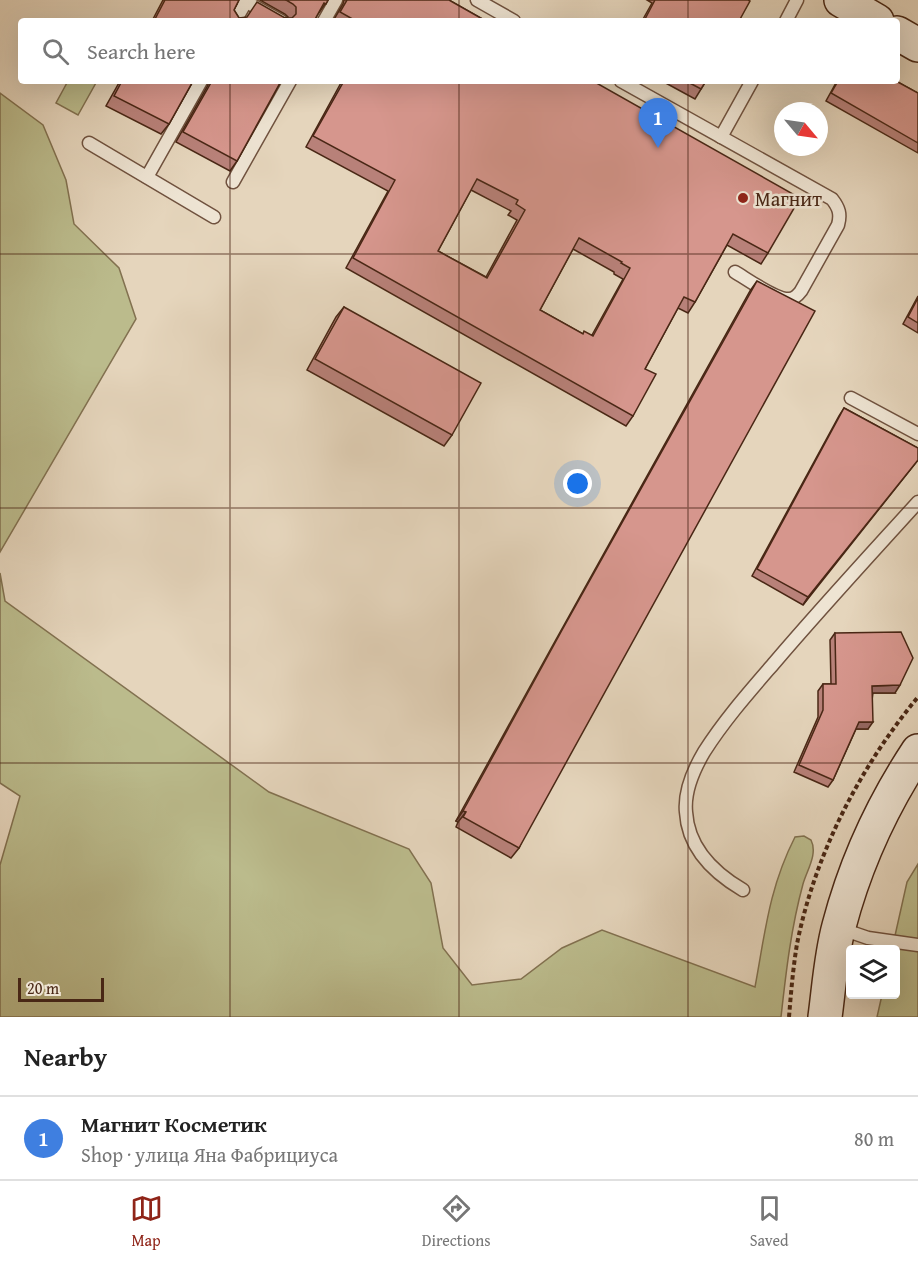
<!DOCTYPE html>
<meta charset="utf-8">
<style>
body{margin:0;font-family:"Gentium Book Plus",serif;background:#f2f2f2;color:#222}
.controls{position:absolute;right:18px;bottom:18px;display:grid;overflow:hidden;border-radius:6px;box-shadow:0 6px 24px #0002}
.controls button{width:54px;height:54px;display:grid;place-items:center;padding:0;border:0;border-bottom:2px solid #e0e0e0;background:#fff;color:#222;font:30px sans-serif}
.compass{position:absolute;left:774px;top:102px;width:54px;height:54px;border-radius:50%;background:#fff;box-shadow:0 6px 24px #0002;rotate:119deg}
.scale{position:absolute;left:18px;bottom:15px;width:86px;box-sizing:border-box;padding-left:6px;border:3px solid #492715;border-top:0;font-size:16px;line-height:21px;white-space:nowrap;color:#492715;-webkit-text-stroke:4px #eee4d3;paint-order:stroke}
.you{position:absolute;left:578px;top:484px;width:21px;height:21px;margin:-15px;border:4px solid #fff;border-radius:50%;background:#1a73e8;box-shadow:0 0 0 9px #1a73e833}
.badge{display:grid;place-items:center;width:39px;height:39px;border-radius:50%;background:#8f2418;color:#fff;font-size:20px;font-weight:700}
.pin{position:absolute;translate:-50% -50px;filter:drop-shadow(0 2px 3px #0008)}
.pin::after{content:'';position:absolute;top:32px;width:21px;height:18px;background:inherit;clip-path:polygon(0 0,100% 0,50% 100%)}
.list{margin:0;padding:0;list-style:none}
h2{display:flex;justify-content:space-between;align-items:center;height:78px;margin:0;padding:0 24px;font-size:26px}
h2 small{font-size:20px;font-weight:400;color:#767676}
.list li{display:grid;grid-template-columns:39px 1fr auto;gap:18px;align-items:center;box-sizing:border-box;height:84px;padding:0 24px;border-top:2px solid #e0e0e0}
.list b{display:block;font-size:22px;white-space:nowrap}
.list p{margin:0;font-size:20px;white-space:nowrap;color:#767676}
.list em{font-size:20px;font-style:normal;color:#767676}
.icon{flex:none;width:33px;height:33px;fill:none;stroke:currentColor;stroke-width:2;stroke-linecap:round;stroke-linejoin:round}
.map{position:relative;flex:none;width:918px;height:1017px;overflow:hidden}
.search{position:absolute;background:#fff;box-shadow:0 6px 24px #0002;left:18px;right:18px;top:18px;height:66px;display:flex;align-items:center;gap:15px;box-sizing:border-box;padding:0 21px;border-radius:6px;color:#767676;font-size:22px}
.sheet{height:162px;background:#fff}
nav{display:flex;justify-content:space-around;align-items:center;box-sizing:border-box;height:84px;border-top:2px solid #e0e0e0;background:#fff;font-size:16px;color:#767676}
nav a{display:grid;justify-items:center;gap:3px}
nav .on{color:#8f2418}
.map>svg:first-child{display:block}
.green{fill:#bbbb8c;stroke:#827150;stroke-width:1.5}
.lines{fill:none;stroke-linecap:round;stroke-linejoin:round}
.lane-casing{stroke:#70523f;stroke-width:15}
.secondary-casing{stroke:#492715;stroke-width:36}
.path{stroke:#492715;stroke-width:4;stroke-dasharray:4.5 3;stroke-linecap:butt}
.lane{stroke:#eee4d3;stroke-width:12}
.secondary{stroke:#eee4d3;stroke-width:33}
.wall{fill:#b88179;stroke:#492715;stroke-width:1.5;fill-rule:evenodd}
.shaded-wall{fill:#966963;stroke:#492715;stroke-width:1.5}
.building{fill:#d6968d;stroke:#492715;stroke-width:1.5;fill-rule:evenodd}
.grid{fill:none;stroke:#492715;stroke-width:1.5;stroke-opacity:0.55}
.poi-dot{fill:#8f2418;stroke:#eee4d3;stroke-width:2}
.labels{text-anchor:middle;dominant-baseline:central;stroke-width:5;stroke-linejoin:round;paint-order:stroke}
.poi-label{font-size:20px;fill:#492715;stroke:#eee4d3;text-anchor:start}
</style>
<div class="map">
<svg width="918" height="1017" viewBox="0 0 918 1017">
<rect width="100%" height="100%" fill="#e5d5bc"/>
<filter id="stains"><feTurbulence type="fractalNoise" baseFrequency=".00333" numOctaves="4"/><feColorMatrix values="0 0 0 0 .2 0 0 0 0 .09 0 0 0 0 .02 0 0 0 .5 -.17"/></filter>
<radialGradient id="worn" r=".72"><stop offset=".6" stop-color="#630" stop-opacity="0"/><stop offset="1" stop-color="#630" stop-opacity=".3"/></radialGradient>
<!-- green -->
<g class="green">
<path d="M68,81H97L78,115L56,103Z"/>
<path d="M0,93L43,125L66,180L74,224L119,268L136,319L0,552Z"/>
<path d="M0,573L5,601L269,792L409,849L431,883L443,948L472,985L521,979L562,948L602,930L755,987C765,933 769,888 795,837L804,836L811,840C818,854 807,870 803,884C791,928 786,972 781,1017H0V865L20,796L0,783Z"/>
<path d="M918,864V1017H877L882,995L896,994V950L892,949L907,882Z"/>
</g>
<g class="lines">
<defs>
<g id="lane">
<path d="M243,0L281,21"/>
<path d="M477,0L514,21"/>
<path d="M235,21L246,2"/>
<path d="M324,21L336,0"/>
<path d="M786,21L797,0"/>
<path d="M621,81L832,199C839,208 841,214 838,225L801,291C798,295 794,299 789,299C776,300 747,279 735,272"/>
<path d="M721,137L752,81"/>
<path d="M89,143L214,217"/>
<path d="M147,177L201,81"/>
<path d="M233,182L290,81"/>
<path d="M851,398L918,434"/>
<path d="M743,890C714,873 688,848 686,812C684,792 694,769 704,752C725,719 750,691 775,662C821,608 870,555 918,502"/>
<path d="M839,928L868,938L918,945"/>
</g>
<g id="secondary">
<path d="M841,0L877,21"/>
<path d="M897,33L918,45"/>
<path d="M825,1017C829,987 831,955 839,926C855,865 883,804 918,751"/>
</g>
</defs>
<!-- lane casing -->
<use href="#lane" class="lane-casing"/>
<!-- secondary casing -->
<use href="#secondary" class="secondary-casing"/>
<!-- path -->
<path class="path" d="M789,1017C791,993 793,968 797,944C815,854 860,767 918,697"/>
<!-- lane -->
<use href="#lane" class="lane"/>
<!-- secondary -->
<use href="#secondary" class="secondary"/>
</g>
<!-- wall -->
<g class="wall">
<path d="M163,0H239L234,10L239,18H285L288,17L285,14L260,0H328L318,14L314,21H152Z"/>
<path d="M344,0H449L486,21H333L343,4Z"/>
<path d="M647,0H748L739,21H642L652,3Z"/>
<path d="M120,81H193L169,124L161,134L106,106Z"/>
<path d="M208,81H281L237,161L230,171L176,142L208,85Z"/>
<path d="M342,81H593L768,253L761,264L727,245L695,302L688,313L678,308L645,369L633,416L626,426L346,268L388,191L306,147ZM471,190L511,211L508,215L517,220L486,277L438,251ZM573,249L614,272V274L623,279L592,335L583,334L540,310Z"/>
<path d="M662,81H706L695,99Z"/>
<path d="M837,81H896L918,93V153L826,101Z"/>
<path d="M757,281L519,848L511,858L456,827L458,822L456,821L554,643L750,291Z"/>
<path d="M918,296V333L903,324Z"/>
<path d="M344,307L452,435L444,446L307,370L336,317Z"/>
<path d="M844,408L918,448L803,605L752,576L839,416Z"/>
<path d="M835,633L895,693H873L868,729H856L833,780L828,787L794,772L818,717V691L823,684H831L830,640Z"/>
</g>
<!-- shaded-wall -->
<g class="shaded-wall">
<path d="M918,460L803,605L808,597Z"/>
<path d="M900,685L895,693H867L872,686Z"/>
<path d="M859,722H873L868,729H854Z"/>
<path d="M463,811L466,812L458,822L456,821Z"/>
</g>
<!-- building -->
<g class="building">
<path d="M165,0H239L234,10L239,18L247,17L257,2L285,18H292L296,14V7L293,4L286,0H328L326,4L324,3L314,21H154Z"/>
<path d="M347,0H449L486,21H356L340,12Z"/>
<path d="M655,0H748L750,1L739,21H644Z"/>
<path d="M122,81H193L169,124L114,96Z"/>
<path d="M212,81H281L237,161L183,132Z"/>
<path d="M344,81H593L800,198L768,253L733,234L695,302L684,297L645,369L656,374L633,416L353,258L395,180L313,136ZM477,179L518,200L516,204L525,210L487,278L438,251ZM579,238L622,262L621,263L630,268L593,336L584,331L583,334L540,310Z"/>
<path d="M686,81H706L701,89Z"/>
<path d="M838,81H896L918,93V143L831,93Z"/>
<path d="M757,281L815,311L519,848L463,817L466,812L463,811L561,632Z"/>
<path d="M918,298V323L908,317Z"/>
<path d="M344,307L481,383L452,435L315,359Z"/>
<path d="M844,408L918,448V460L808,597L757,569Z"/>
<path d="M901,632L913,658L900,685L872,686L873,722H859L833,780L799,765L823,710V684H836L835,633Z"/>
</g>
<!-- grid -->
<path class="grid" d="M230,0V21M459,0V21M688,0V21M230,81V1017M459,81V1017M688,81V1017M0,254H918M0,508H918M0,763H918"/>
<!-- markers -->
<circle class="poi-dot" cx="743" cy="198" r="6"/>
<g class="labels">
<!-- poi labels -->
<g class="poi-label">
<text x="755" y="198">Магнит</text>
</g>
</g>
<rect width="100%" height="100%" filter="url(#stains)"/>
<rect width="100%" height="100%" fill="url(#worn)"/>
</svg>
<div class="controls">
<button><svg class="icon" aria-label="layers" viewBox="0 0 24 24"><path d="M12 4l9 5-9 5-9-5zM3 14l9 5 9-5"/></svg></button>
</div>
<svg class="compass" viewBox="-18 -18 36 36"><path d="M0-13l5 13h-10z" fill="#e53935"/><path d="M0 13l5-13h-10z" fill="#767676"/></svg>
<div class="scale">20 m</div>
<div class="you"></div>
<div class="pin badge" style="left:658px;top:148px;background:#3f7fe0">1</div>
<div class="search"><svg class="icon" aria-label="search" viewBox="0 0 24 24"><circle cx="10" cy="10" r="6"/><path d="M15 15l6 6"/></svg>Search here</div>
</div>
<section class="sheet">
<h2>Nearby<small></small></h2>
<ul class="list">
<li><span class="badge" style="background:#3f7fe0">1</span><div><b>Магнит Косметик</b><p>Shop · улица Яна Фабрициуса</p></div><em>80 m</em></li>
</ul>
</section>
<nav>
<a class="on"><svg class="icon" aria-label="map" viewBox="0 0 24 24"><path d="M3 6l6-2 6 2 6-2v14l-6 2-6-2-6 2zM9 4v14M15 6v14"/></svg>Map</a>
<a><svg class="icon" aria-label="directions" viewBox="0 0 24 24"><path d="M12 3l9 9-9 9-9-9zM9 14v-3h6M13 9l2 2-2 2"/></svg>Directions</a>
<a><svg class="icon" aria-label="saved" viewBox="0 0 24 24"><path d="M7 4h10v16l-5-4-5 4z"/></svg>Saved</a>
</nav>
